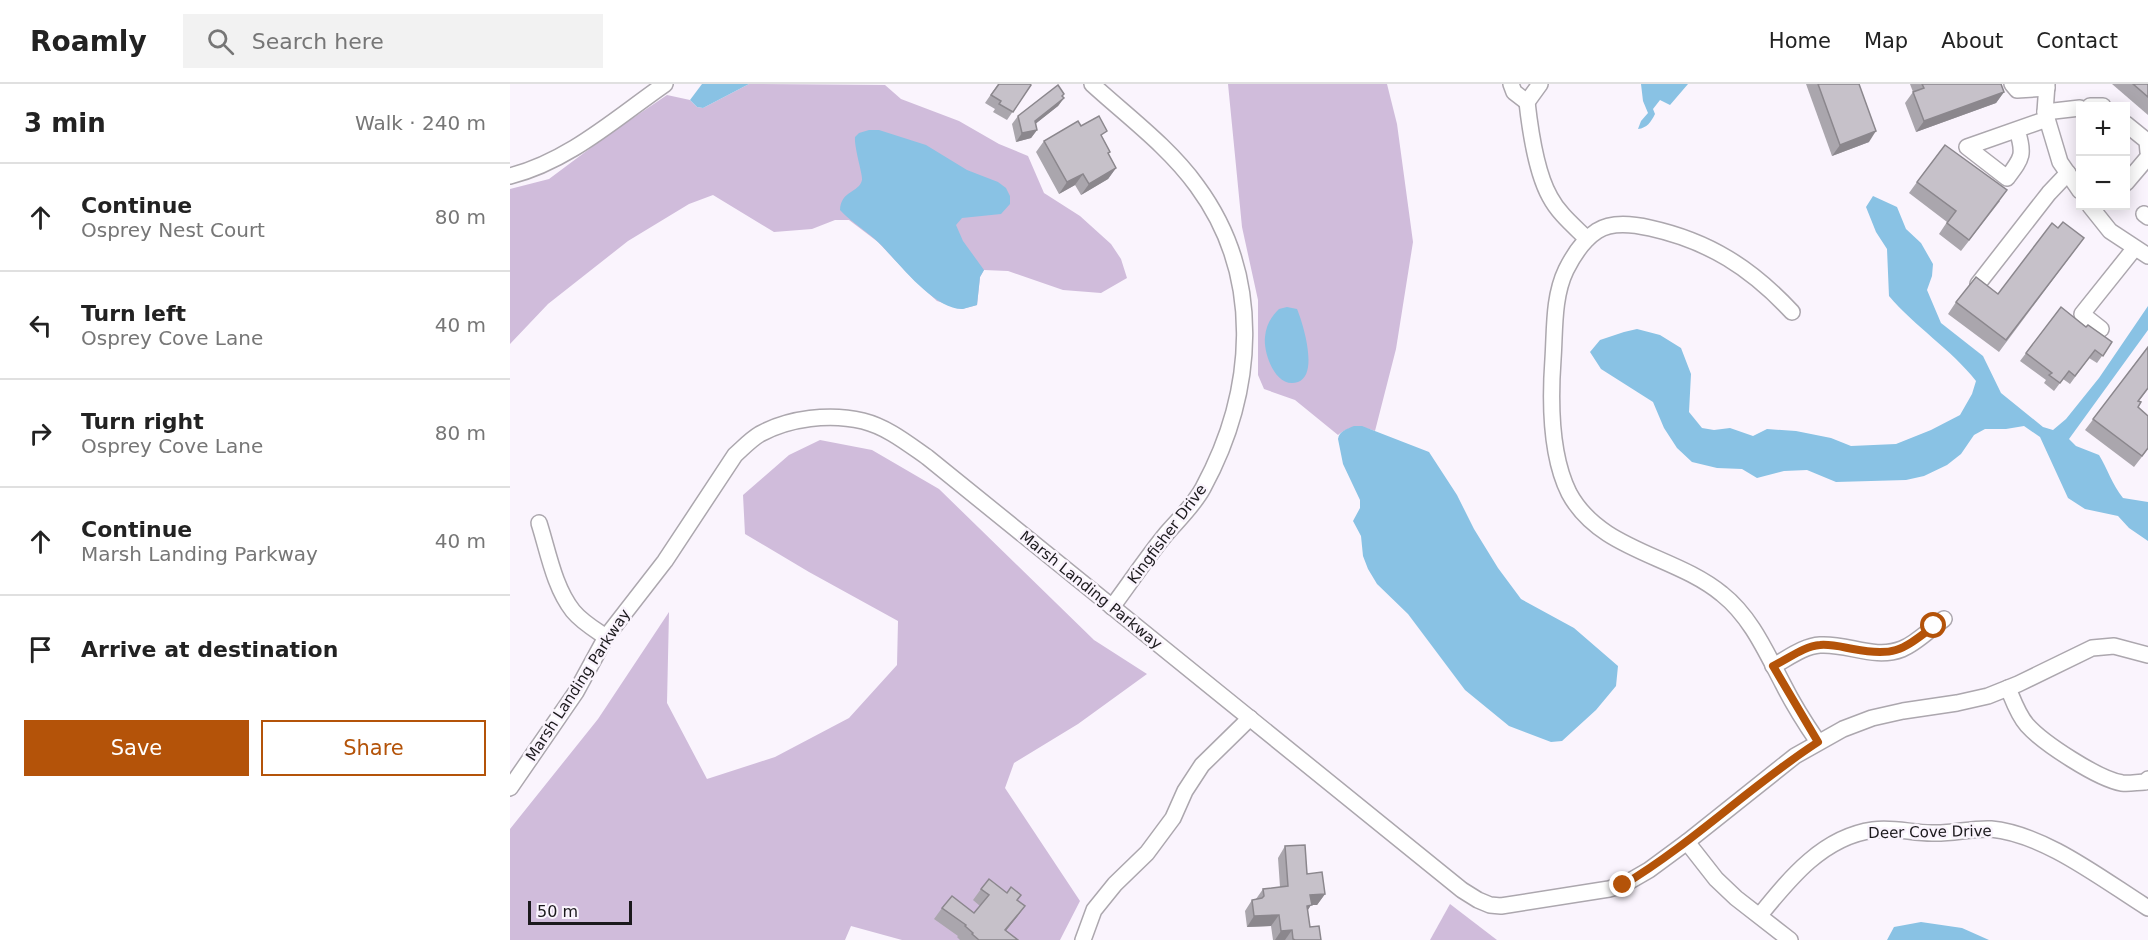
<!DOCTYPE html>
<meta charset="utf-8">
<style>
body{margin:0;font-family:"DejaVu Sans",sans-serif;background:#f2f2f2;color:#222}
.controls{position:absolute;right:18px;top:18px;display:grid;overflow:hidden;border-radius:0px;box-shadow:0 3px 15px #0003}
.controls button{width:54px;height:54px;display:grid;place-items:center;padding:0;border:0;border-bottom:2px solid #e0e0e0;background:#fff;color:#222;font:30px sans-serif}
.scale{position:absolute;left:18px;bottom:15px;width:104px;box-sizing:border-box;padding-left:6px;border:3px solid #1b191c;border-top:0;font-size:16px;line-height:21px;white-space:nowrap;color:#1b191c;-webkit-text-stroke:4px #faf4fd;paint-order:stroke}
.stop{position:absolute;width:18px;height:18px;margin:-14px;border:4px solid #b45309;border-radius:50%;background:#fff}
.stop.end{background:#b45309;border-color:#fff;box-shadow:0 2px 6px #0008}
.list{margin:0;padding:0;list-style:none}
h2{display:flex;justify-content:space-between;align-items:center;height:78px;margin:0;padding:0 24px;font-size:26px}
h2 small{font-size:20px;font-weight:400;color:#767676}
.list li{display:grid;grid-template-columns:39px 1fr auto;gap:18px;align-items:center;box-sizing:border-box;height:108px;padding:0 24px;border-top:2px solid #e0e0e0}
.list b{display:block;font-size:22px;white-space:nowrap}
.list p{margin:0;font-size:20px;white-space:nowrap;color:#767676}
.list em{font-size:20px;font-style:normal;color:#767676}
.actions{display:flex;gap:12px;padding:18px 24px}
.actions a{flex:1;padding:14px 0;border:2px solid #b45309;border-radius:0px;text-align:center;font-size:21px;color:#b45309}
.actions .main{background:#b45309;color:#fff}
.icon{flex:none;width:33px;height:33px;fill:none;stroke:currentColor;stroke-width:2;stroke-linecap:round;stroke-linejoin:round}
.map{position:relative;flex:none;width:1638px;height:856px;overflow:hidden}
header{display:flex;align-items:center;gap:36px;box-sizing:border-box;height:84px;padding:0 30px;background:#fff;border-bottom:2px solid #e0e0e0}
header strong{font-size:28px}
nav{display:flex;gap:33px;margin-inline-start:auto;font-size:21px}
.search{width:420px;height:54px;background:#f2f2f2;display:flex;align-items:center;gap:15px;box-sizing:border-box;padding:0 21px;border-radius:0px;color:#767676;font-size:22px}
main{display:flex}
aside{flex:1;background:#fff}
.map>svg:first-child{display:block}
.green{fill:#d0bcdb}
.water{fill:#89c2e4}
.lines{fill:none;stroke-linecap:round;stroke-linejoin:round}
.minor-casing{stroke:#aca7ae;stroke-width:18}
.minor{stroke:#fff;stroke-width:15}
.wall{fill:#aaa6ad}
.shaded-wall{fill:#8b878d}
.building{fill:#c6c1c9;stroke:#8b878d;stroke-width:1.5}
.route{stroke:#b45309;stroke-width:8}
.labels{text-anchor:middle;dominant-baseline:central;stroke-width:5;stroke-linejoin:round;paint-order:stroke}
.street-label{font-size:15px;fill:#1b191c;stroke:#faf4fd}
</style>
<header>
<strong>Roamly</strong>
<div class="search"><svg class="icon" aria-label="search" viewBox="0 0 24 24"><circle cx="10" cy="10" r="6"/><path d="M15 15l6 6"/></svg>Search here</div>
<nav><a>Home</a><a>Map</a><a>About</a><a>Contact</a></nav>
</header>
<main>
<aside>
<h2>3 min<small>Walk · 240 m</small></h2>
<ul class="list">
<li><svg class="icon" aria-label="ahead" viewBox="0 0 24 24"><path d="M12 20V5M6 11l6-6 6 6"/></svg><div><b>Continue</b><p>Osprey Nest Court</p></div><em>80 m</em></li>
<li><svg class="icon" aria-label="left" viewBox="0 0 24 24"><path d="M17 20v-9H6M10 6l-5 5 5 5"/></svg><div><b>Turn left</b><p>Osprey Cove Lane</p></div><em>40 m</em></li>
<li><svg class="icon" aria-label="right" viewBox="0 0 24 24"><path d="M7 20v-9h11M14 6l5 5-5 5"/></svg><div><b>Turn right</b><p>Osprey Cove Lane</p></div><em>80 m</em></li>
<li><svg class="icon" aria-label="ahead" viewBox="0 0 24 24"><path d="M12 20V5M6 11l6-6 6 6"/></svg><div><b>Continue</b><p>Marsh Landing Parkway</p></div><em>40 m</em></li>
<li><svg class="icon" aria-label="arrive" viewBox="0 0 24 24"><path d="M6 21V4h12l-3 4 3 4H6"/></svg><div><b>Arrive at destination</b></div></li>
</ul>
<div class="actions"><a class="main">Save</a><a>Share</a></div>
</aside>
<div class="map">
<svg width="1638" height="856" viewBox="0 0 1638 856">
<rect width="100%" height="100%" fill="#faf4fd"/>
<!-- green -->
<g class="green">
<path d="M239,0L375,1L391,15L449,37L489,60L518,72L534,109L570,132L601,160L611,175L617,194L591,209L553,206L498,187L474,186L470,193L467,221L452,225L427,217L401,193L368,158L339,136H325L302,145L264,148L203,111L179,120L118,157L38,220L0,260V105L39,95L98,51L157,11L180,16L187,23L193,24Z"/>
<path d="M718,0H877L887,40L903,158L886,265L865,347C852,342 840,341 828,351L785,316L754,305L748,291V216L732,143Z"/>
<path d="M310,356L362,366L429,405L584,556L637,590L568,640L504,679L495,704L570,817L550,856H392L341,842L335,856H0V745L88,635L159,528L157,619L197,695L265,673L339,634L387,581L388,537L299,488L235,450L233,411L279,371Z"/>
<path d="M940,820L987,856H920Z"/>
</g>
<!-- water -->
<g class="water">
<path d="M192,0H239L193,24L187,23L180,16Z"/>
<path d="M1131,0H1178L1160,21L1150,16L1143,25L1145,30C1141,38 1137,44 1128,45L1131,37L1138,29L1133,17Z"/>
<path d="M359,46H369L416,61L457,86L488,98L496,104L500,112V120L491,130L452,134L446,141L453,157L474,186L470,193L467,221C463,222 457,224 453,225C424,226 389,179 370,160C357,147 342,139 330,126C331,106 349,109 352,96C353,91 344,64 345,53L349,49Z"/>
<path d="M1363,112L1387,123L1396,145L1411,159L1423,180L1422,192L1417,206L1431,239L1473,272L1491,309L1533,343L1543,346L1556,335L1589,294L1638,222V246L1559,355L1566,362L1589,371C1598,386 1602,400 1613,414L1638,418V457L1619,444L1608,432L1575,425L1558,414L1530,353L1514,342L1496,345H1475L1464,351L1451,370L1437,381L1414,392L1396,396L1326,398L1297,386L1274,387L1247,394L1232,385L1207,384L1182,378L1167,364L1154,344L1143,318L1091,285L1080,268L1090,256L1114,248L1127,245L1150,251L1171,264L1181,290L1179,328L1192,344L1204,346L1220,344L1243,352L1257,345L1286,347L1321,354L1341,362L1386,360L1421,346L1450,331L1462,310L1466,297C1441,265 1405,243 1379,212L1377,165L1366,148L1356,123Z"/>
<path d="M777,223L787,225C793,239 809,291 788,298C766,306 753,269 755,253C756,241 761,233 769,225Z"/>
<path d="M844,342H852L919,368L947,411L964,445L988,484L1011,515L1064,544L1108,582L1106,602L1086,626L1052,657L1041,658L999,642L955,606L898,530L867,500L858,485L853,472L851,452L843,437L850,424V416L833,380L828,355C829,347 837,345 844,342Z"/>
<path d="M1411,838L1452,844L1479,856H1377L1384,843Z"/>
</g>
<g class="lines">
<defs>
<g id="minor">
<path d="M582,0C617,32 659,63 687,102C754,193 745,308 693,404C684,421 669,435 656,450C637,473 620,499 602,523"/>
<path d="M1001,0L1004,8L1017,18"/>
<path d="M1502,0L1507,6L1537,4"/>
<path d="M1537,0L1535,28L1550,78L1570,107"/>
<path d="M1017,18C1020,45 1027,90 1040,113C1049,130 1064,142 1077,155"/>
<path d="M1017,18L1030,0"/>
<path d="M1580,22H1593"/>
<path d="M1535,28L1570,24"/>
<path d="M1616,40L1637,57L1638,68"/>
<path d="M1507,46C1515,71 1512,74 1497,94L1457,63L1537,35"/>
<path d="M0,92C59,77 106,34 155,0"/>
<path d="M1616,99L1638,73"/>
<path d="M1580,122L1600,147L1638,172"/>
<path d="M1634,130L1638,133"/>
<path d="M1468,200L1539,109L1558,89"/>
<path d="M1282,228C1241,184 1199,157 1140,144C1123,140 1102,137 1087,147C1073,156 1063,172 1056,186C1043,213 1045,246 1043,275C1040,317 1040,371 1059,409C1090,467 1165,471 1212,510C1241,533 1256,568 1273,600C1283,620 1295,639 1308,658"/>
<path d="M1591,245L1572,230L1624,165"/>
<path d="M29,439C38,467 44,503 63,527C72,538 84,545 96,553"/>
<path d="M1263,582C1277,575 1293,562 1310,561C1338,559 1364,576 1392,565C1407,559 1421,544 1434,535"/>
<path d="M1498,604C1503,616 1508,631 1517,641C1533,659 1588,695 1612,699C1619,700 1628,698 1635,698L1638,695"/>
<path d="M0,704L66,608L96,553L155,477L225,371C233,364 240,356 250,350C279,334 320,329 353,337C377,343 397,359 417,373L952,806L968,816L980,821L991,822L1099,805L1113,801L1139,786L1177,758L1285,672L1333,645L1362,634L1393,627L1447,619L1478,612L1508,600L1582,564L1604,562L1638,571"/>
<path d="M1177,758L1206,795L1226,814L1280,856"/>
<path d="M1250,831C1280,794 1313,753 1363,746C1383,743 1402,749 1422,749C1442,750 1461,744 1481,745C1535,750 1593,796 1638,824"/>
<path d="M573,856L584,826L605,800L637,769L663,734L675,707L692,681L740,634"/>
</g>
</defs>
<!-- minor casing -->
<use href="#minor" class="minor-casing"/>
<!-- minor -->
<use href="#minor" class="minor"/>
</g>
<!-- wall -->
<g class="wall">
<path d="M488,0L521,1L497,36L483,28L485,25L475,19Z"/>
<path d="M1296,0H1349L1359,58L1322,72Z"/>
<path d="M1400,0H1491L1494,8L1486,19L1406,48L1395,19L1403,8Z"/>
<path d="M1602,0H1638V31Z"/>
<path d="M553,13L554,14L548,22L525,40L527,46L521,54L506,58L502,40L508,32Z"/>
<path d="M571,42L593,54L598,71L606,84L598,95L571,111L565,101L549,110L526,68L534,57Z"/>
<path d="M1407,98L1490,117L1451,167L1429,150L1437,138L1399,109Z"/>
<path d="M1574,154L1489,268L1438,230L1446,218L1488,210Z"/>
<path d="M1551,223L1576,243L1602,258L1587,279L1579,274L1560,300L1553,295L1544,307L1534,299L1536,296L1510,277Z"/>
<path d="M1638,263V305L1629,317L1628,323L1638,365L1624,383L1575,346Z"/>
<path d="M775,762L815,810L807,821H801L797,827L800,843L811,856H763L761,842L737,843L735,827L742,816L746,815L753,805L770,803L768,774Z"/>
<path d="M471,805L507,816L515,822L496,847L508,856H450L447,853L448,852L424,835L432,824L464,829L470,822L463,816Z"/>
</g>
<!-- shaded-wall -->
<g class="shaded-wall">
<path d="M1494,8L1486,19L1406,48L1414,37Z"/>
<path d="M554,10L549,17L554,14L548,22L519,45L525,37Z"/>
<path d="M527,46L521,54L506,58L512,49Z"/>
<path d="M1366,47L1359,58L1322,72L1330,61Z"/>
<path d="M606,84L598,95L571,111L579,100Z"/>
<path d="M573,90L565,101L549,110L557,98Z"/>
<path d="M815,810L807,821H801L794,832L800,811Z"/>
<path d="M515,822L507,833L488,856L495,846Z"/>
<path d="M769,831L761,842L737,843L744,832Z"/>
<path d="M782,846L775,856H765L771,847Z"/>
</g>
<!-- building -->
<g class="building">
<path d="M489,0H520L521,1L503,28L489,20L491,17L481,11Z"/>
<path d="M1308,0H1349L1366,47L1330,61Z"/>
<path d="M1412,0H1491L1494,8L1414,37L1403,8L1414,4Z"/>
<path d="M1623,0H1638V13Z"/>
<path d="M548,1L554,10L552,12L554,14L525,37L527,46L512,49L508,32Z"/>
<path d="M589,32L597,47L591,51L600,68L598,69L606,84L579,100L573,90L557,98L534,57L568,37L571,42Z"/>
<path d="M1435,61L1497,106L1459,156L1437,139L1446,127L1407,98Z"/>
<path d="M1553,138L1574,154L1496,256L1446,218L1466,193L1488,210L1542,139L1548,144Z"/>
<path d="M1551,223L1576,243L1578,241L1602,258L1593,272L1585,266L1565,292L1559,287L1550,299L1539,291L1542,289L1516,269Z"/>
<path d="M1638,263V304L1628,317L1631,318L1628,323L1638,332V364L1632,372L1583,335Z"/>
<path d="M795,761L797,790L812,788L815,810L800,811L802,821L797,822L800,843L809,842L811,856H785L783,855L782,846L771,847L769,831L744,832L742,816L752,814L754,812L753,805L778,802L775,762Z"/>
<path d="M479,795L497,809L501,803L511,811L507,816L515,822L495,846L508,856H469L462,850L463,849L455,842L456,841L432,824L442,812L464,829L479,811L471,805Z"/>
</g>
<g class="lines">
<!-- route -->
<path class="route" d="M1113,801C1183,759 1240,702 1308,658L1263,582C1278,575 1294,562 1310,561C1321,560 1332,563 1343,565C1385,573 1392,566 1424,542"/>
</g>
<g class="labels">
<!-- street labels -->
<g class="street-label">
<text transform="translate(657 450) rotate(-53)">Kingfisher Drive</text>
<text transform="translate(581 506) rotate(39)">Marsh Landing Parkway</text>
<text transform="translate(68 601) rotate(-57)">Marsh Landing Parkway</text>
<text transform="translate(1420 748) rotate(-1)">Deer Cove Drive</text>
</g>
</g>
</svg>
<div class="controls">
<button>+</button>
<button>−</button>
</div>
<div class="scale">50 m</div>
<div class="stop" style="left:1424px;top:542px"></div>
<div class="stop end" style="left:1113px;top:801px"></div>
</div>
</main>
